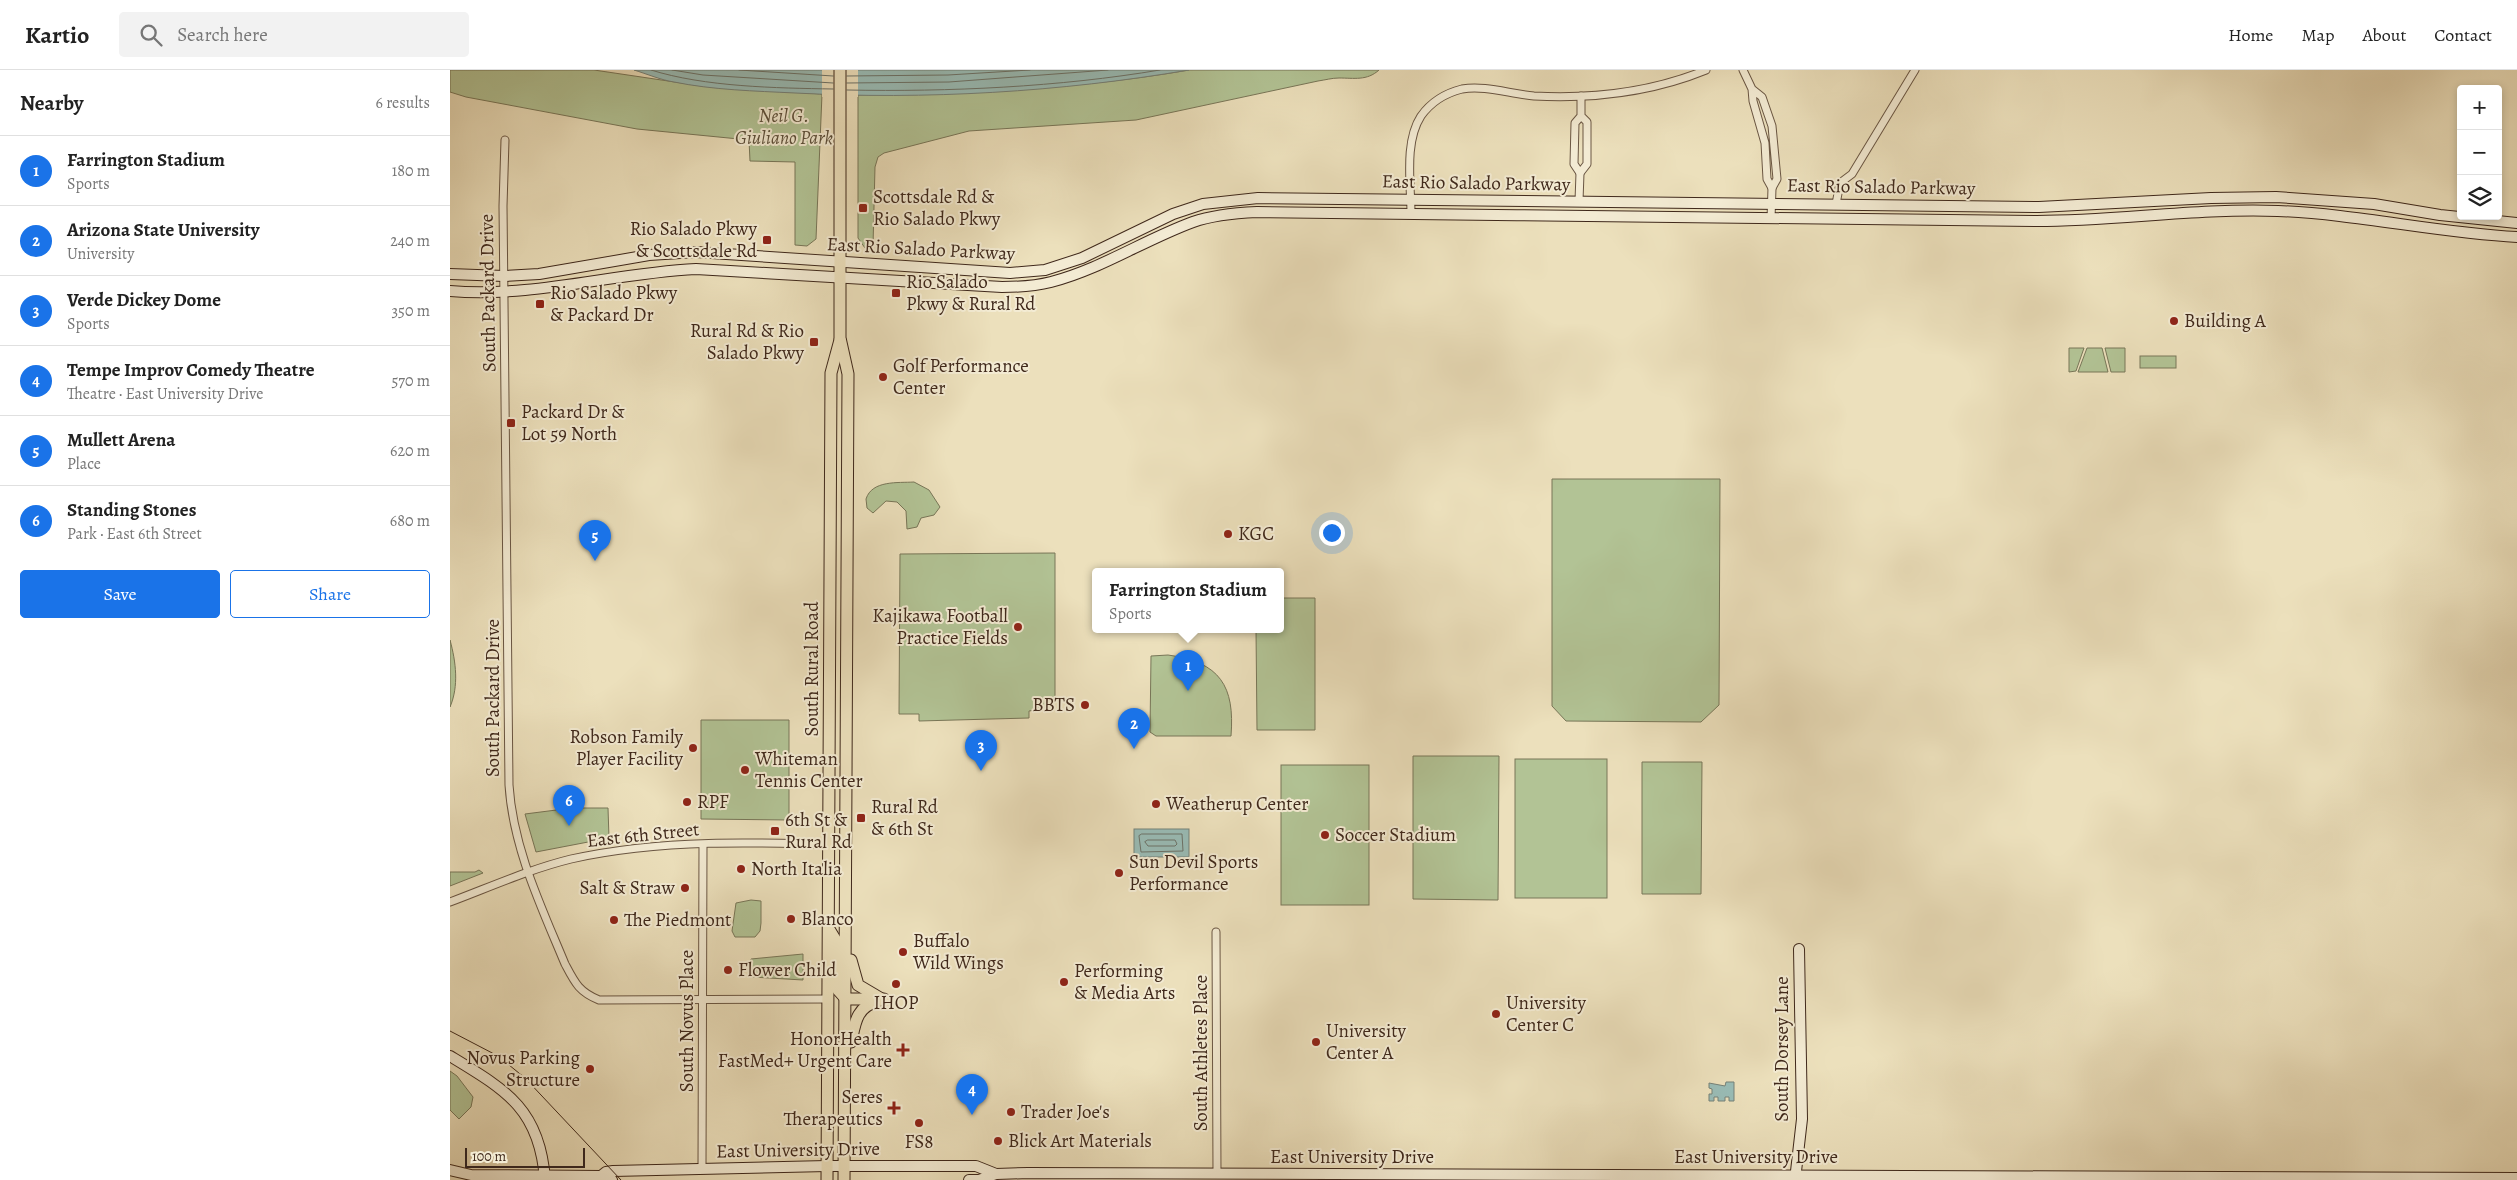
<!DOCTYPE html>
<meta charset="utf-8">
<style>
body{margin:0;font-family:Alegreya,serif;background:#f2f2f2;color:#222}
.controls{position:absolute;right:15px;top:15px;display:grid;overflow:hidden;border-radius:5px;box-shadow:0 2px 8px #0003}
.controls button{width:45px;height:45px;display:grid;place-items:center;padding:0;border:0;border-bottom:1px solid #e0e0e0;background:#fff;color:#222;font:25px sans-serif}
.scale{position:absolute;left:15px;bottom:12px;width:120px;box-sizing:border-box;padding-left:5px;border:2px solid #3f281b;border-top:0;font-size:14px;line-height:18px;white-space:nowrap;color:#3f281b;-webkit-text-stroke:4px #f3ebd3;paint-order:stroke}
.you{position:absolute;left:881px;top:462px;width:18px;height:18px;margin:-12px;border:4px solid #fff;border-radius:50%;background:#1a73e8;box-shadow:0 0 0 8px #1a73e833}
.badge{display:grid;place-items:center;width:32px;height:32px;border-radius:50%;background:#1a73e8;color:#fff;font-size:16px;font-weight:700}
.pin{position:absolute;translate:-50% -41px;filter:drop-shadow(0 1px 2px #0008)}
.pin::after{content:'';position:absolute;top:26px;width:18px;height:15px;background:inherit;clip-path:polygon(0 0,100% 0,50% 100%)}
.popup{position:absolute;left:642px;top:498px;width:192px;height:65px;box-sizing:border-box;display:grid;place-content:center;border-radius:5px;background:#fff;filter:drop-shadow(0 1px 4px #0005);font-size:16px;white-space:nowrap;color:#767676}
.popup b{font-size:19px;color:#222}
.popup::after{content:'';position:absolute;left:50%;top:100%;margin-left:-10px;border:10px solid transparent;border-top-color:#fff}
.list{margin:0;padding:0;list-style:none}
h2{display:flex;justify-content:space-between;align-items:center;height:65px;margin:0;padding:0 20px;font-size:21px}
h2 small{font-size:16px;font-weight:400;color:#767676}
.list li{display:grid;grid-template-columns:32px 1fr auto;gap:15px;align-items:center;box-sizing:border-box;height:70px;padding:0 20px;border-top:1px solid #e0e0e0}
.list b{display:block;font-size:19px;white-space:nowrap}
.list p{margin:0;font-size:16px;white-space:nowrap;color:#767676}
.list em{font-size:16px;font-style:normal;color:#767676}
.actions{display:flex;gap:10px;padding:15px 20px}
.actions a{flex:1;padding:11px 0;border:1px solid #1a73e8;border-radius:5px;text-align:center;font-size:18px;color:#1a73e8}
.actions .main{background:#1a73e8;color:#fff}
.icon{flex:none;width:28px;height:28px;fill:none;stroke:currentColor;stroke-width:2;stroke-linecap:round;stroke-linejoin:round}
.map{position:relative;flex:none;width:2067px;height:1110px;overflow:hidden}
header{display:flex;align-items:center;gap:30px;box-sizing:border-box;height:70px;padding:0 25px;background:#fff;border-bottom:1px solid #e0e0e0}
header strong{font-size:24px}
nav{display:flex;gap:28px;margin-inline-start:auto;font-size:18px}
.search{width:350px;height:45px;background:#f2f2f2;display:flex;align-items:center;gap:12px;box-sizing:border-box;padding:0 18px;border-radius:5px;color:#767676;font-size:19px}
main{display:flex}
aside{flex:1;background:#fff}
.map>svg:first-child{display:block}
.green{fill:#b2c395;stroke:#787658}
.water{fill:#99bcb6;stroke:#758178}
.pier{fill:#ece0bc}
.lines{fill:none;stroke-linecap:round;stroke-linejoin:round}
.shore{stroke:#6c7268;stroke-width:1}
.street-casing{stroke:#6a5643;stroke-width:9}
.secondary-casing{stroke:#3f281b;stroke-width:12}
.primary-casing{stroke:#3f281b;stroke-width:13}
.street{stroke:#f3ebd3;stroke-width:7}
.secondary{stroke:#f3ebd3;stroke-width:10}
.primary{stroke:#ece0bc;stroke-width:11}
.tram{stroke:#3f281b;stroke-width:1}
.poi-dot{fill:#8f2418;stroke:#f3ebd3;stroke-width:2}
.labels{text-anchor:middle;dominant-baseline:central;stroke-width:4;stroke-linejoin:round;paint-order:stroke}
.park-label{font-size:19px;font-style:italic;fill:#5c4f3a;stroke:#f3ebd3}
.street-label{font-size:19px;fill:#3f281b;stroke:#f3ebd3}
.poi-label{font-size:19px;fill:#3f281b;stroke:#f3ebd3;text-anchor:start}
</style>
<header>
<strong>Kartio</strong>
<div class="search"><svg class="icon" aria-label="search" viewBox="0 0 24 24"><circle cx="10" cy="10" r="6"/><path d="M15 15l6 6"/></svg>Search here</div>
<nav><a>Home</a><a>Map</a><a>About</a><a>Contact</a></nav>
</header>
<main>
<aside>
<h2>Nearby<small>6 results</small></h2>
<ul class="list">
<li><span class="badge">1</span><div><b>Farrington Stadium</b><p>Sports</p></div><em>180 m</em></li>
<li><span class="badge">2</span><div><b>Arizona State University</b><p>University</p></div><em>240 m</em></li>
<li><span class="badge">3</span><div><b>Verde Dickey Dome</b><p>Sports</p></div><em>350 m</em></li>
<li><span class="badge">4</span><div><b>Tempe Improv Comedy Theatre</b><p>Theatre · East University Drive</p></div><em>570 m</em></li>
<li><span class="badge">5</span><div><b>Mullett Arena</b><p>Place</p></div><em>620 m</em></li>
<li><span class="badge">6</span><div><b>Standing Stones</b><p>Park · East 6th Street</p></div><em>680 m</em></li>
</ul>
<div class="actions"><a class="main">Save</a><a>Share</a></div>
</aside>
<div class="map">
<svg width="2067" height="1110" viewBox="0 0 2067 1110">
<rect width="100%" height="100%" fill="#ece0bc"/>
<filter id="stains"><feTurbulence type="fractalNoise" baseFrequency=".004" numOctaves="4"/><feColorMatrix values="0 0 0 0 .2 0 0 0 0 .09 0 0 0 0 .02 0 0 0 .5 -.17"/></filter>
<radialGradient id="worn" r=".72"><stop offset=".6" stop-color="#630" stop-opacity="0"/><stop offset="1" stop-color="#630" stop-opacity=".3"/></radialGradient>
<!-- green -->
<g class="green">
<path d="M0,0H144L252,16L372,24L366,169L357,176L345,175V92L300,91L299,70L187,59L16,27L0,22Z"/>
<path d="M739,0H929C917,11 904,8 889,8C882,8 875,10 868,11L686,50L519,61L434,83L428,87L425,97L423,176L415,178L408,168V25C519,23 630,19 739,0Z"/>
<path d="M1619,278H1634L1626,301L1619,302Z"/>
<path d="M1637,278H1652L1658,302H1628Z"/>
<path d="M1655,278H1675V302H1661Z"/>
<rect x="1690" y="286" width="36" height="12"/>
<path d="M1102,409H1270L1269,635L1251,652L1116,651L1102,636Z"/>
<path d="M464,412L479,420L490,437L484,445L471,448L467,457L457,459L456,441L447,432L436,431L423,443L417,438L416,429C422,410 448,413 464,412Z"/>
<path d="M605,483V631L593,639L579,641V648L469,651V644H449L450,484Z"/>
<path d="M831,528H865V660H807L806,560H830Z"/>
<path d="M0,570C6,592 9,616 0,637Z"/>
<path d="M718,585C770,592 785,616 781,666H706L700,662L701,586Z"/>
<path d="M251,650H339V750L251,749Z"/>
<path d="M963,686H1049L1048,830L963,829Z"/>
<rect x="1065" y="689" width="92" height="139"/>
<path d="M1192,692H1252L1251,824H1192Z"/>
<rect x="831" y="695" width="88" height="140"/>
<path d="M122,738H158L159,768L86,782L75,744Z"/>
<path d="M29,800L33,803L0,816V802H25Z"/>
<path d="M301,830L311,831V853L310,861L305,867H285L282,861L286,833Z"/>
<path d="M353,884V910L302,907L301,889Z"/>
<path d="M0,1001L7,1006L23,1027L21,1037L9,1049L0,1040Z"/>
</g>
<!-- water -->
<g class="water">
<path d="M184,0H739C610,22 476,30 345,23C305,21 263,20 224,12C211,10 197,4 184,0Z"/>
<rect x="684" y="759" width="55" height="28"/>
<path d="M1276,1012H1284V1031H1279V1027H1275V1031H1268V1027H1264V1031H1259V1024H1262V1019L1259,1018V1013L1275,1016Z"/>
</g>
<!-- pier -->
<rect class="pier" x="372" y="0" width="36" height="27"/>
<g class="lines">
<!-- shore -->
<g class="shore">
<path d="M201,0C255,17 326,18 383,19"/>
<path d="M222,0L253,5L383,13"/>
<path d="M289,0L383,6"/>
<path d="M397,6L498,5L580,0"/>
<path d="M397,13L499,12L658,0"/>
<path d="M397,20C499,22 609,17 710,0"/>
<path d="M692,764H732L733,781L691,782L689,766Z"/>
<path d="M698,770H725L727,774L725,776H698L695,772Z"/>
</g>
<defs>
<g id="street">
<path d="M1293,0L1302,19L1303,31L1315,73L1317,109L1322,118L1327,109L1322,56L1312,27L1302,19"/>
<path d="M1131,46L1137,52V94L1130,103L1124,94L1125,53L1131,46V26"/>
<path d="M55,70L53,136L59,715C63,778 91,836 115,894C125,913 129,922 149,930L379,929"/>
<path d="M1129,131L1130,103"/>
<path d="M1386,134L1390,113L1402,104L1465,0"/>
<path d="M961,144C961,114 954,72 971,46C981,32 996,23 1012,19C1035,15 1060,24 1084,26C1142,29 1202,22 1256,0"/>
<path d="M1321,149L1322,118"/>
<path d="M0,832C40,817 80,799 121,789C211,769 306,772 397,775"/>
<path d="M766,862L767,1104"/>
<path d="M252,1098L253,775"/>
</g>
<g id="secondary">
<path d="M0,204L54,206L89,204L199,185L246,182L560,203L595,200L632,188L723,144L753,134L808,128L1589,137L1761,128L1826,127L1924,134L1990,145L2067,153"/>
<path d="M0,221C84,228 163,203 246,199L552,217C568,217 585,216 601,212C651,199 694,170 743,152C763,145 785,143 807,142C1067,145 1327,149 1587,151C1667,151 1747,138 1828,141C1908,144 1987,163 2067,167"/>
<path d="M0,986C56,1020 90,1039 95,1110"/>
<path d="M0,1100L21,1105L151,1106L162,1110"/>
<path d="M151,1106L156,1102L163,1101L377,1096H526L546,1104"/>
<path d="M519,1110H529L546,1104L578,1103L2067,1108"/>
<path d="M1345,1110L1352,1049L1349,879"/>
</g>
<g id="primary">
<path d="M390,0V268L398,304L394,1110"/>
<path d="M379,859L388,874V920L396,929H434"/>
<path d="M401,890L408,915L430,928"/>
<path d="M401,972C405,953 406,937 428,931"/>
<path d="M377,1110L381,303L390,270"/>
</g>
</defs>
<!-- street casing -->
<use href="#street" class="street-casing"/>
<!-- secondary casing -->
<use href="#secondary" class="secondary-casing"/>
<!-- primary casing -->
<use href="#primary" class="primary-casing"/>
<!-- street -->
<use href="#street" class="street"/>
<!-- secondary -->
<use href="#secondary" class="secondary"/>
<!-- primary -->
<use href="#primary" class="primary"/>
<!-- tram -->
<path class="tram" d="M0,961L48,986L75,1008L171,1110"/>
</g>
<!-- markers -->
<g class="poi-dot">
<rect x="408" y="133" width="10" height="10" rx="2.5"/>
<rect x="312" y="165" width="10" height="10" rx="2.5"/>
<rect x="441" y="218" width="10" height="10" rx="2.5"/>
<rect x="85" y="229" width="10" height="10" rx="2.5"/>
<circle cx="1724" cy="251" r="5"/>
<rect x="359" y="267" width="10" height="10" rx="2.5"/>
<circle cx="433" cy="307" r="5"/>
<rect x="56" y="348" width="10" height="10" rx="2.5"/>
<circle cx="778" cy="464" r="5"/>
<circle cx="568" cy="557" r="5"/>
<circle cx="635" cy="635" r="5"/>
<circle cx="243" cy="678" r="5"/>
<circle cx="295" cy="700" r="5"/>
<circle cx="237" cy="732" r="5"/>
<circle cx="706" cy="734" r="5"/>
<rect x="406" y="743" width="10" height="10" rx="2.5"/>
<rect x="320" y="756" width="10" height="10" rx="2.5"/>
<circle cx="875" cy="765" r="5"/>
<circle cx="291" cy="799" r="5"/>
<circle cx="669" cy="803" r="5"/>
<circle cx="235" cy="818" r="5"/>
<circle cx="341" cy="849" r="5"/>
<circle cx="164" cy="850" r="5"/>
<circle cx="453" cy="882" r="5"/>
<circle cx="278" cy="900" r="5"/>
<circle cx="614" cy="912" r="5"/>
<circle cx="446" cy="914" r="5"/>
<circle cx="1046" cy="944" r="5"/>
<circle cx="866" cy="972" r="5"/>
<path d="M450.5 972.5h5v5h5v5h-5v5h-5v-5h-5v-5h5z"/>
<circle cx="140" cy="999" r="5"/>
<path d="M441.5 1030.5h5v5h5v5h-5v5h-5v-5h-5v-5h5z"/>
<circle cx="561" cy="1042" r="5"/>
<circle cx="469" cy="1053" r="5"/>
<circle cx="548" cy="1071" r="5"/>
</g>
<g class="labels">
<!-- park labels -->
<g class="park-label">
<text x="334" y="46">Neil G.<tspan x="334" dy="22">Giuliano Park</tspan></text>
</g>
<!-- street labels -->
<g class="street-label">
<text transform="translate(1026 113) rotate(1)">East Rio Salado Parkway</text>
<text transform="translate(1431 117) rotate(1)">East Rio Salado Parkway</text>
<text transform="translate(471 179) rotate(3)">East Rio Salado Parkway</text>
<text transform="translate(38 223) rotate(-91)">South Packard Drive</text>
<text transform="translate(362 599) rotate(-90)">South Rural Road</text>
<text transform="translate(43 628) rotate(-90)">South Packard Drive</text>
<text transform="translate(193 765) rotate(-6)">East 6th Street</text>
<text transform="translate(237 951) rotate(-90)">South Novus Place</text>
<text transform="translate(1332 979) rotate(-90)">South Dorsey Lane</text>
<text transform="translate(751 983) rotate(-90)">South Athletes Place</text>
<text transform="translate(348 1080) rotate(-1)">East University Drive</text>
<text x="902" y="1087">East University Drive</text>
<text x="1306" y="1087">East University Drive</text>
</g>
<!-- poi labels -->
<g class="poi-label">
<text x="423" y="127">Scottsdale Rd &amp;<tspan x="423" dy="22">Rio Salado Pkwy</tspan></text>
<text x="307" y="159" text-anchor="end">Rio Salado Pkwy<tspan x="307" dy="22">&amp; Scottsdale Rd</tspan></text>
<text x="456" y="212">Rio Salado<tspan x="456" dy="22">Pkwy &amp; Rural Rd</tspan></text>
<text x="100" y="223">Rio Salado Pkwy<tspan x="100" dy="22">&amp; Packard Dr</tspan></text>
<text x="1734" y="251">Building A</text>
<text x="354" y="261" text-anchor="end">Rural Rd &amp; Rio<tspan x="354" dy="22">Salado Pkwy</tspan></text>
<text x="443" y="296">Golf Performance<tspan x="443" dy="22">Center</tspan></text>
<text x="71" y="342">Packard Dr &amp;<tspan x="71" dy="22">Lot 59 North</tspan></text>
<text x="788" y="464">KGC</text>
<text x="558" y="546" text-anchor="end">Kajikawa Football<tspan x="558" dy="22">Practice Fields</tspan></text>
<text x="625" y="635" text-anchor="end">BBTS</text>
<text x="233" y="667" text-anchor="end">Robson Family<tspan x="233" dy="22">Player Facility</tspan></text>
<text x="305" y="689">Whiteman<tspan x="305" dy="22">Tennis Center</tspan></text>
<text x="247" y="732">RPF</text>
<text x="716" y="734">Weatherup Center</text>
<text x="421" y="737">Rural Rd<tspan x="421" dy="22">&amp; 6th St</tspan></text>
<text x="335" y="750">6th St &amp;<tspan x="335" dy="22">Rural Rd</tspan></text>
<text x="885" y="765">Soccer Stadium</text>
<text x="679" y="792">Sun Devil Sports<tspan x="679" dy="22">Performance</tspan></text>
<text x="301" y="799">North Italia</text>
<text x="225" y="818" text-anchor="end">Salt &amp; Straw</text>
<text x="351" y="849">Blanco</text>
<text x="174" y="850">The Piedmont</text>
<text x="463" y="871">Buffalo<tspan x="463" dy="22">Wild Wings</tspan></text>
<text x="288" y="900">Flower Child</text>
<text x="624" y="901">Performing<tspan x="624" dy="22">&amp; Media Arts</tspan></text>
<text x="446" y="933" text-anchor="middle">IHOP</text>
<text x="1056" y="933">University<tspan x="1056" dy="22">Center C</tspan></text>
<text x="876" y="961">University<tspan x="876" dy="22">Center A</tspan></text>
<text x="442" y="969" text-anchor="end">HonorHealth<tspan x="442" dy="22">FastMed+ Urgent Care</tspan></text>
<text x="130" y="988" text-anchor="end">Novus Parking<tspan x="130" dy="22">Structure</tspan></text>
<text x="433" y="1027" text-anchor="end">Seres<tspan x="433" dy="22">Therapeutics</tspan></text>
<text x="571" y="1042">Trader Joe's</text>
<text x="558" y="1071">Blick Art Materials</text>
<text x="469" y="1072" text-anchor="middle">FS8</text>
</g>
</g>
<rect width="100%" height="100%" filter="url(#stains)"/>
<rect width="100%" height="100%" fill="url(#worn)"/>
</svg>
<div class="controls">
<button>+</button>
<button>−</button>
<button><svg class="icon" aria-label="layers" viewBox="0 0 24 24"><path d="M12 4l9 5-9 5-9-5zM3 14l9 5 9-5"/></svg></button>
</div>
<div class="scale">100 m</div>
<div class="you"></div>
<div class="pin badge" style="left:738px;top:621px">1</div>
<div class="popup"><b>Farrington Stadium</b>Sports</div>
<div class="pin badge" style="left:684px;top:679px">2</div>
<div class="pin badge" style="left:531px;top:701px">3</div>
<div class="pin badge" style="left:522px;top:1045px">4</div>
<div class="pin badge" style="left:145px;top:491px">5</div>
<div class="pin badge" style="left:119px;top:756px">6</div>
</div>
</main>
